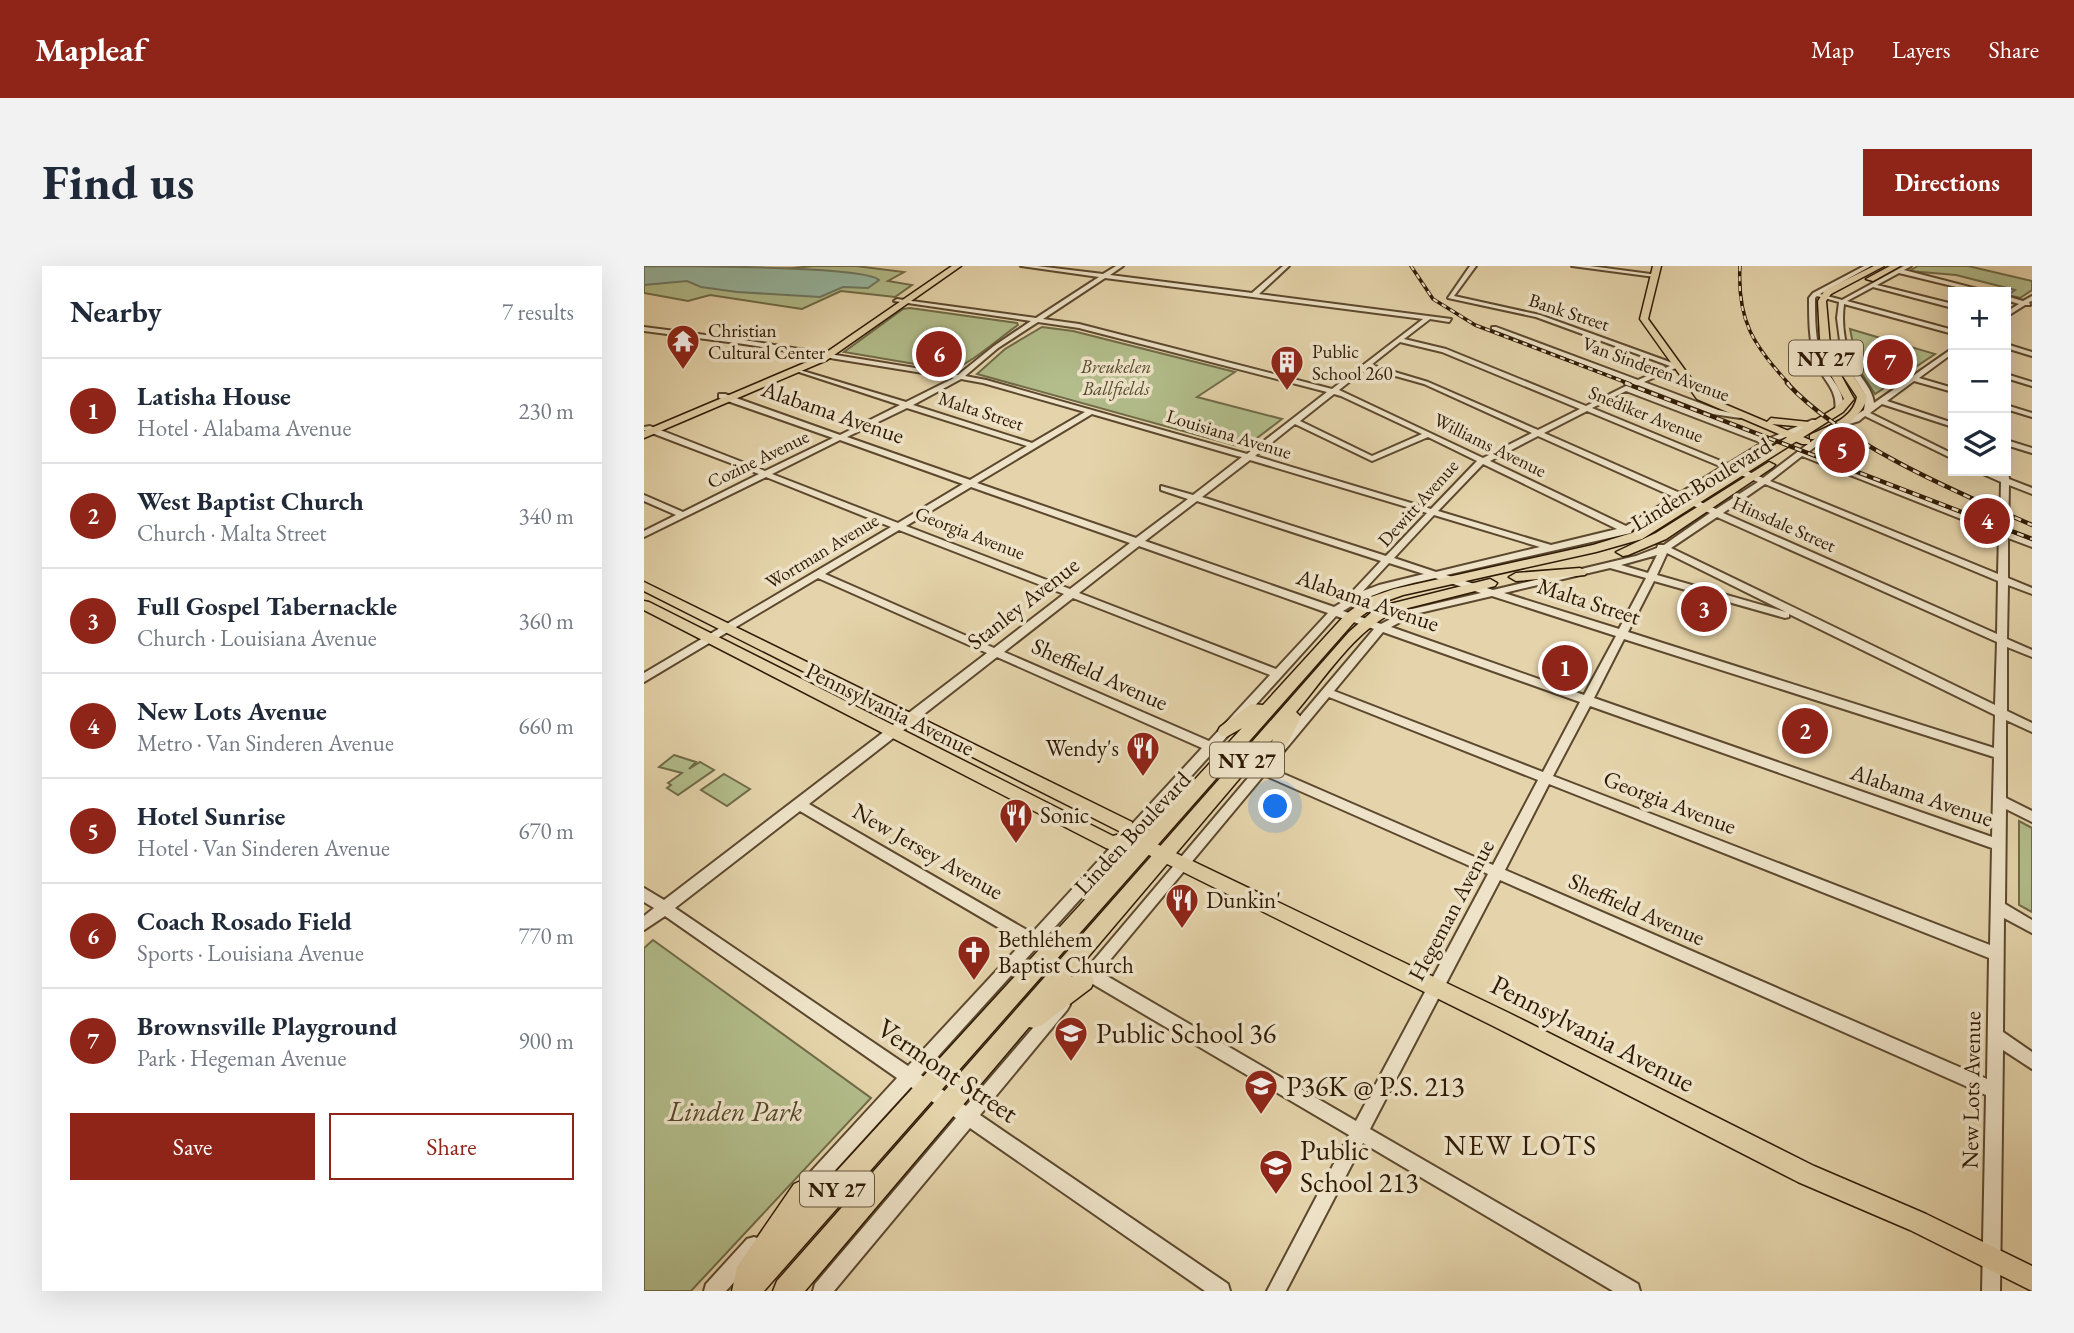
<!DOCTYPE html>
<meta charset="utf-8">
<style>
body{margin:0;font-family:"EB Garamond",serif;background:#f2f2f3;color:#1f2937}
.controls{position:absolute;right:21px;top:21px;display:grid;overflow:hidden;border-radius:0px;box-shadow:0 7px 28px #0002}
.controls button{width:63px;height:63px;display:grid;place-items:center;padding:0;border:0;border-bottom:2px solid #e0e1e3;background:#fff;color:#1f2937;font:35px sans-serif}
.you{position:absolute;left:632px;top:541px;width:24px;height:24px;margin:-18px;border:5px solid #fff;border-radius:50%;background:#1a73e8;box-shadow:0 0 0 10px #1a73e833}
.badge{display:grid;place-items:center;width:46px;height:46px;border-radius:50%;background:#8f2418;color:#fff;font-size:23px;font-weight:700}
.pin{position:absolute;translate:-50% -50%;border:4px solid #fff;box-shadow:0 2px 7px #0006}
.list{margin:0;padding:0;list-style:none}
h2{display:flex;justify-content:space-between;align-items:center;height:91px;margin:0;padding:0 28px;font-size:30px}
h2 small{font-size:23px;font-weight:400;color:#747a83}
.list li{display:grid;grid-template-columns:46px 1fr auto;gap:21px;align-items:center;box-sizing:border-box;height:105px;padding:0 28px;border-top:2px solid #e0e1e3}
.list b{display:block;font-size:26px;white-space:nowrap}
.list p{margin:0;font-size:23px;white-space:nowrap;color:#747a83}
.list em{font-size:23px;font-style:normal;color:#747a83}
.actions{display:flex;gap:14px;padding:21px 28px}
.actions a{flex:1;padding:16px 0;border:2px solid #8f2418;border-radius:0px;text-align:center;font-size:24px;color:#8f2418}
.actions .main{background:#8f2418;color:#fff}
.icon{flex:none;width:38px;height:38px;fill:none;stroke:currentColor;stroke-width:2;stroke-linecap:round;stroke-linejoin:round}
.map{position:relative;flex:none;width:1388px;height:1025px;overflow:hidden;border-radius:0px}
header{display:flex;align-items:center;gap:42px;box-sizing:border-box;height:98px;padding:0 35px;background:#8f2418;color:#fff}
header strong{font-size:33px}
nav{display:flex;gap:38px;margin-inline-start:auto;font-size:24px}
.intro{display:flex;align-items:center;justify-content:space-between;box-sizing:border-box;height:168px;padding:0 42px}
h1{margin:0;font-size:49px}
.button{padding:18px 32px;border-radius:0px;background:#8f2418;color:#fff;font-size:24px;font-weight:700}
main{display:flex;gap:42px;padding:0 42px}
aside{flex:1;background:#fff;border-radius:0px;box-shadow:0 7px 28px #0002}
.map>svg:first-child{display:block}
.green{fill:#b2bd8b;stroke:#706b48;stroke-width:2}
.water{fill:#98b9a3;stroke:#6e7963;stroke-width:2}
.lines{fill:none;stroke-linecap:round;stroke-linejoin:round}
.minor-casing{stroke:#5c482e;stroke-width:4}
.major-casing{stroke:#2e1904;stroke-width:3}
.highway-casing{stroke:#2e1904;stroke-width:3}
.minor{fill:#eee3c8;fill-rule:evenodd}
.major{fill:#e5d4ab;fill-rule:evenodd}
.highway{fill:#e5d4ab;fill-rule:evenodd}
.rail-far1-casing{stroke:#2e1904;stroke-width:3.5}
.rail-casing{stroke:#2e1904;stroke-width:4.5}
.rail-far1{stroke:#eee3c8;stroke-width:2;stroke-dasharray:5;stroke-linecap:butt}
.rail{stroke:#eee3c8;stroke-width:2.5;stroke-dasharray:7;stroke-linecap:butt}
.labels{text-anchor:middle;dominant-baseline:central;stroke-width:7;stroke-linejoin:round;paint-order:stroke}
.far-street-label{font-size:19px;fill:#2e1904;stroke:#eee3c8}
.far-poi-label{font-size:19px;fill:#2e1904;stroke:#eee3c8;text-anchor:start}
.far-park-label{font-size:19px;font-style:italic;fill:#564a2c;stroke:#eee3c8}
.shield{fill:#eee3c8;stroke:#68563f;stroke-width:2}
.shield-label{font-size:21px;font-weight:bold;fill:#2e1904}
.street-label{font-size:23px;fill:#2e1904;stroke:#eee3c8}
.poi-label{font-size:23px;fill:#2e1904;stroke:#eee3c8;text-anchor:start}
.near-poi-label{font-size:28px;fill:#2e1904;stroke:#eee3c8;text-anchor:start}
.near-street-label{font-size:28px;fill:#2e1904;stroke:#eee3c8}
.near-park-label{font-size:28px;font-style:italic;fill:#564a2c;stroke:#eee3c8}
.near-neighbourhood-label{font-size:28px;letter-spacing:2px;fill:#2e1904;stroke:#eee3c8}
</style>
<header>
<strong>Mapleaf</strong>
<nav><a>Map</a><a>Layers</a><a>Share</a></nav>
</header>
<div class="intro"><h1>Find us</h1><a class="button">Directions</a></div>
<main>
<aside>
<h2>Nearby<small>7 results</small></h2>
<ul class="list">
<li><span class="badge">1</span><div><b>Latisha House</b><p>Hotel · Alabama Avenue</p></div><em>230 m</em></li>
<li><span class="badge">2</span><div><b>West Baptist Church</b><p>Church · Malta Street</p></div><em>340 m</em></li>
<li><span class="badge">3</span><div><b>Full Gospel Tabernackle</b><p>Church · Louisiana Avenue</p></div><em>360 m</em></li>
<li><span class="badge">4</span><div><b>New Lots Avenue</b><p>Metro · Van Sinderen Avenue</p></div><em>660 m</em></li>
<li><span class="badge">5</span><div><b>Hotel Sunrise</b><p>Hotel · Van Sinderen Avenue</p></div><em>670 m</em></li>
<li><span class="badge">6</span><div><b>Coach Rosado Field</b><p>Sports · Louisiana Avenue</p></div><em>770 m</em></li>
<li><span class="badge">7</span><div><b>Brownsville Playground</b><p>Park · Hegeman Avenue</p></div><em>900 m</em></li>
</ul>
<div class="actions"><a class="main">Save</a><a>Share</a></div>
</aside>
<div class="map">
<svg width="1388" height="1025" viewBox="0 0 1388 1025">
<rect width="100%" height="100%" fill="#e5d4ab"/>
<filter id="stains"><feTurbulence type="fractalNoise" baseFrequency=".00286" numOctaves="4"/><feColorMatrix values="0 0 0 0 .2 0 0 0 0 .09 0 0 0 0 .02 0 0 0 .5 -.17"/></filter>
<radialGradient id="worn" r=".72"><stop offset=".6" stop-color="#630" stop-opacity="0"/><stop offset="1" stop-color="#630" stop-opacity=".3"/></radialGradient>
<!-- green -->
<g class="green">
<path d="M169,0H212L260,6L244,15L268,19L251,31L197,25L158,43L66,29L44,35L0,27V17Z"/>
<path d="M1274,0H1324L1388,15V24L1376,32L1364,29L1371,24L1312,9L1265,5Z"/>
<path d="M266,42L373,57L374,59C356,71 325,100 306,104L200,86L259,43Z"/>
<path d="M398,61L429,65L591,106L553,131L638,153L600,182L333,108L361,83Z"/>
<path d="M1206,63L1291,88L1231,128L1214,102Z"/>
<path d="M30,489L52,496L45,503L56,496L70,504L34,529L23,522L27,519L24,517L38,507L15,501Z"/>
<path d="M80,508L106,523L83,540L57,524Z"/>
<path d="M1375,555L1388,562V646L1375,639Z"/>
<path d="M9,674L227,832L47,1025H0V682Z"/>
</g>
<!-- water -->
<path class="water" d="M0,0C34,0 222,0 235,14L224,22L199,21L176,31L93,26L57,21L43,15L0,19Z"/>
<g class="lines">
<defs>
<g id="minor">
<path d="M377,0H393L459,8L472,0H479L466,9L608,27L639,0H645L615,28L807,53L805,56L786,53L760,73L802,83L942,140L988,117L848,63V61H852L994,114L1026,100L892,51L804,32L826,0H832L810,30L896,49L1034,99V101L1000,116L1074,144L1100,150L1096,152L1069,148L994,119L988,122L1124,173L1168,154H1174V158L1134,174L1091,200L1119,212L1193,156L1209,151L1220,144L1222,130L1203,100L1197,82L1193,52L1195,36L1173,30L1171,32C1171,53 1171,74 1178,94C1183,112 1202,123 1199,144L1195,146L1191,144C1195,123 1176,112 1171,94C1165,74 1165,52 1165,32L1169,27L1220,0H1227L1176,28L1198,34L1260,0H1267L1260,4L1341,25L1342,26H1333L1255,7L1233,19L1309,38V42L1229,21L1203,35L1309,64V68L1200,38C1197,59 1201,85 1212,103C1219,115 1228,123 1230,137L1309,82V87L1275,112L1309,122V126L1270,115L1243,135L1309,157V161L1238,138L1226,147L1309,188V193L1221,150L1215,155L1199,160L1163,187L1356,262L1357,216L1332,205H1343L1357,210V205L1364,203L1365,213L1388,222V228L1365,219L1364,266L1388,275V281L1364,272V312L1388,322V328L1364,319L1363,373L1388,384V391L1363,381V445L1388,457V466L1362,454V532L1388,545V556L1362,543L1361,638L1388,654V667L1360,652L1359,766L1388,786V803L1359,784L1356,1025H1338L1342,829L856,614L726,863L994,1018L996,1025H969L719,877L642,1025H623L705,869L447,717L440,725L435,727L430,725L428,720L730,363L692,350L277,809L322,840L413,734L418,732L423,734L426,739L423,744L336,849L584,1018L586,1025H561L326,862L190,1025H169L171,1018L312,852L267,821L162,936L156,939L150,936L147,930L150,924L253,812L21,650L0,664V650L10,642L0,636V622L20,634L343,387L174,312L0,416V407L247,261L122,211L0,271V265L32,249L0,235V229L39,246L115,208L0,164V161L6,160L121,205L189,172L75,132V128H81L196,169L256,139L152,105V103L262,136L310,112L100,78L0,65V61L100,74L314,109L350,80L387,55L250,35L253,33L392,52L455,11ZM461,12L779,53L688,123L435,58L399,53ZM394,56L435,62L683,126L603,188L342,114L321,110L354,82ZM756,76L798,86L936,143L894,164L784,116L727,99ZM723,102L780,118L888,167L839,192L695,124ZM317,113L339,117L441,146L388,177L269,139ZM982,125L1118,177L1084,198L948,142ZM690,128L697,130L778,168L728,190L656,155ZM263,142L383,180L326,214L203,171ZM943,145L1078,201L1036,227L900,167ZM448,148L593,190L598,191L549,229L517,220V224L544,233L492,272L333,217ZM651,158L728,195L784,171L833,195L787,243L611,190ZM894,170L1030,231L982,260L846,195ZM196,174L319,218L254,257L128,208ZM1158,190L1355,268L1354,308L1126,215ZM606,194L783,247L742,290L558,231ZM839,198L973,263L907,279L794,245ZM1085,204L1114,216L1072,243L1043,230ZM1121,218L1354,315L1353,368L1079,247ZM327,221L486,277L426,323L262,260ZM1036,234L1066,247L1020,279H1014L1013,282L992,290L849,324L802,309L987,267L988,264ZM553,235L737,295L707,327L705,329L707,331L690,341L501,275ZM790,249L896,281L792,306L750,292ZM1073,251L1353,376L1351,439L1027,282ZM255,264L420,328L350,382L181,308ZM495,280L684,347L632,403L435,327ZM1023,287L1142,346L1013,309ZM1013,289L1004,307L977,299ZM745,297L780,308L735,319L719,325ZM966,302L1002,312L975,363L860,327ZM791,312L837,327L764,344L737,358L699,345C731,325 755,320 791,312ZM1010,315L1141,352L1145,351V348L1351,449L1350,482L984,366ZM848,330L972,370L940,429L747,361L771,348ZM429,332L626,409L565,475L360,386ZM739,366L936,436L899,506L690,425ZM980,373L1350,491L1348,571L950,432ZM353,391L558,482L388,667L165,538ZM685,431L894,514L849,599L626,502ZM946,440L1348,582L1346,679L909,510ZM620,509L844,608L712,855L456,706ZM905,518L1345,692L1343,813L861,604ZM156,545L379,676L264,800L31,642Z"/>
<path d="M928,0H946L1014,9L1011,11Z"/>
<path d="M1362,30L1379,35L1388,30V35L1385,36L1386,39H1381L1362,51V46L1375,38L1362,34Z"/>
<path d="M1362,55L1365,57V72L1362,74Z"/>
<path d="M1362,78L1388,86V90L1362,82Z"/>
<path d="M1362,108L1388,116V120L1362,112Z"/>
<path d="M1362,139L1388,147V151L1362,143Z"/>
<path d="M1362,174L1388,182V187L1362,179Z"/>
<path d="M110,971L117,973L119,980L117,987L82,1025H60L62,1018L103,973Z"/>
</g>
<g id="major">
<path d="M308,0H317L183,94L0,172V165L177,90Z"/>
<path d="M1009,0H1017L1004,53L1059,129L1123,156L1127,152L1165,156V160L1162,161L1128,158L1166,174V178H1158L1053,133L996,53Z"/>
<path d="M0,316L488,556L492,568L865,747L1170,900L1282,948L1388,1000V1025L1266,964L1154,916L851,761L495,584L484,579L468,584L462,582L0,344V335L5,336L469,570L476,568L475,565L0,325Z"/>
</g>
<g id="highway">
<path d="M1230,0H1240L1187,28L1182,35L1187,91L1210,133L1199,146L998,273L952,286L759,329L734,338L712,354L120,1025H88L93,1001L150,918L159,914L168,918L170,930L598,462L582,471L576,469L574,465L576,461L607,438L619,439L702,348L724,332L750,323L949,279L988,267L1191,142L1200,133L1177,91L1174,35L1181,24Z"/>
<path d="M1246,0H1256L1229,15L1222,13Z"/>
<path d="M1204,107L1208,108L1223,131C1220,151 1186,175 1166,173V169C1184,160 1209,153 1213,131L1199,110Z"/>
<path d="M1125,196L1131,199L1129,201L1022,273L984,289L979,290L972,286L1012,267Z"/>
<path d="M936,302L943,306L941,309L872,315L865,311L872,307Z"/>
<path d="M846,313L853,317L851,320L752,345C711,364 681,412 652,446L657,451L638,489H626L624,485L629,473L427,711L439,705L447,708L450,715L447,722L398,759L390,762L385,761L161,1025H129L133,1015L705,366L729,345L742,339Z"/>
</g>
</defs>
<!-- minor casing -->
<use href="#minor" class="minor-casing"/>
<!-- major casing -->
<use href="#major" class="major-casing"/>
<!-- highway casing -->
<use href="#highway" class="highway-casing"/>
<!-- minor -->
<use href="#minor" class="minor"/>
<!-- major -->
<use href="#major" class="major"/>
<!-- highway -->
<use href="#highway" class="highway"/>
<defs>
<g id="rail-far1">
<path d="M767,0L789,33L831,59L986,118"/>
<path d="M1096,0C1093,54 1109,79 1145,118"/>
</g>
<g id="rail">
<path d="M981,117L1388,273"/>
<path d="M1143,117C1199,178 1312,226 1388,259"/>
</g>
</defs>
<!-- rail-far1 casing -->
<use href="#rail-far1" class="rail-far1-casing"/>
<!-- rail casing -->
<use href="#rail" class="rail-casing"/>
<!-- rail-far1 -->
<use href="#rail-far1" class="rail-far1"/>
<!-- rail -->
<use href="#rail" class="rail"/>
</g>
<!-- icons -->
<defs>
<symbol id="temple-pin" viewBox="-11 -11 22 30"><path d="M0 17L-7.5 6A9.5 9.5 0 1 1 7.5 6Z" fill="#8f2418" stroke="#eee3c8"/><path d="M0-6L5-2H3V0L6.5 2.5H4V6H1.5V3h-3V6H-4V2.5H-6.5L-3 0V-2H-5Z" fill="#fff"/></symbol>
<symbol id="building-pin" viewBox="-11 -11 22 30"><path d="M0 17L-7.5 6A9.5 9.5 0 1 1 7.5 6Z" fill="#8f2418" stroke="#eee3c8"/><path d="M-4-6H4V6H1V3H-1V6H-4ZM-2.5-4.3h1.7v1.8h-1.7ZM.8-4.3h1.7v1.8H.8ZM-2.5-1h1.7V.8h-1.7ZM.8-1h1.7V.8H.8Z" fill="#fff"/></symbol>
<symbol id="restaurant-pin" viewBox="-11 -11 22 30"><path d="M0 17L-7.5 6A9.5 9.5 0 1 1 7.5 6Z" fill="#8f2418" stroke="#eee3c8"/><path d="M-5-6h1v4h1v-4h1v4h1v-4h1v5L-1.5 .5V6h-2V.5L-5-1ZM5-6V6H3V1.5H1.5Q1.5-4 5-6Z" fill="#fff"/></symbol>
<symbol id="church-pin" viewBox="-11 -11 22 30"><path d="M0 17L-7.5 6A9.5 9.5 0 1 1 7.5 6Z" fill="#8f2418" stroke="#eee3c8"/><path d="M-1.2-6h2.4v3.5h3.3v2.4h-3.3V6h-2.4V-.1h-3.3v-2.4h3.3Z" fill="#fff"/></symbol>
<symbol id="school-pin" viewBox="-11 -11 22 30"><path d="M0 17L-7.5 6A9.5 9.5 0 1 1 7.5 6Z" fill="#8f2418" stroke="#eee3c8"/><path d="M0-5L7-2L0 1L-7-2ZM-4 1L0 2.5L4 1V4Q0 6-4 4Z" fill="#fff"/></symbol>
</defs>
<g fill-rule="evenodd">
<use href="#temple-pin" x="20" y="56" width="38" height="52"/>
<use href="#building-pin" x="624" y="77" width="38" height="52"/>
<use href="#restaurant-pin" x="480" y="463" width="38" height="52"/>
<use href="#restaurant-pin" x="353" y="530" width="38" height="52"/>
<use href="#restaurant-pin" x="519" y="615" width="38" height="52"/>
<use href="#church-pin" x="311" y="667" width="38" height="52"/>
<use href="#school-pin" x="408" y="748" width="38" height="52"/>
<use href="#school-pin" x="598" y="801" width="38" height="52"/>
<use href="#school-pin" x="613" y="881" width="38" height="52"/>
</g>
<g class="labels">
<!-- far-street labels -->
<g class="far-street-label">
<text transform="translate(925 46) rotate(18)">Bank Street</text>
<text transform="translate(1012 103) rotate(20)">Van Sinderen Avenue</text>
<text transform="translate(337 145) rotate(18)">Malta Street</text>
<text transform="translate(1002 148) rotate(22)">Snediker Avenue</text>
<text transform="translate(585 168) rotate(17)">Louisiana Avenue</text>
<text transform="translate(846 179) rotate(26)">Williams Avenue</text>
<text transform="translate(114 193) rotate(-26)">Cozine Avenue</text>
<text transform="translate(774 237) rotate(-48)">Dewitt Avenue</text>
<text transform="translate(1140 258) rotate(24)">Hinsdale Street</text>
<text transform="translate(326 267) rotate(21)">Georgia Avenue</text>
<text transform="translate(178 285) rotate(-31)">Wortman Avenue</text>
</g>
<!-- far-poi labels -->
<g class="far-poi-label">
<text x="64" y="64">Christian<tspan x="64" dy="22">Cultural Center</tspan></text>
<text x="668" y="85">Public<tspan x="668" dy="22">School 260</tspan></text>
</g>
<!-- far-park labels -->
<g class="far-park-label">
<text x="472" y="100">Breukelen<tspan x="472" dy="22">Ballfields</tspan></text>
</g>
<!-- shield labels -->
<g class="shield">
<rect x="1145" y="74.5" width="74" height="35" rx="5"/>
<rect x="566" y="476.5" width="74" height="35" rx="5"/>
<rect x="156" y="905.5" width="74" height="35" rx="5"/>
</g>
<g class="shield-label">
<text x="1182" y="92">NY 27</text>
<text x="603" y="494">NY 27</text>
<text x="193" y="923">NY 27</text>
</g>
<!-- street labels -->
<g class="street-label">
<text transform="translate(189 146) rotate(19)">Alabama Avenue</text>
<text transform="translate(1057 218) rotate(-31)">Linden Boulevard</text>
<text transform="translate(724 334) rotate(19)">Alabama Avenue</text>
<text transform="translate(945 335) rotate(18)">Malta Street</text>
<text transform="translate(379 337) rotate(-38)">Stanley Avenue</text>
<text transform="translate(456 408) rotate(24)">Sheffield Avenue</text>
<text transform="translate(246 443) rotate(26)">Pennsylvania Avenue</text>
<text transform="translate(1278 529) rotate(19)">Alabama Avenue</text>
<text transform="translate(1026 536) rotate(21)">Georgia Avenue</text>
<text transform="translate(488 567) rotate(-47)">Linden Boulevard</text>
<text transform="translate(284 585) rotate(30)">New Jersey Avenue</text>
<text transform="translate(993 643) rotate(24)">Sheffield Avenue</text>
<text transform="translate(807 644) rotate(-62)">Hegeman Avenue</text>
<text transform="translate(1327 824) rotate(-89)">New Lots Avenue</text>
</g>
<!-- poi labels -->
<g class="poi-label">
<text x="475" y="482" text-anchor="end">Wendy's</text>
<text x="396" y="549">Sonic</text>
<text x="562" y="634">Dunkin'</text>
<text x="354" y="673">Bethlehem<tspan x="354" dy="26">Baptist Church</tspan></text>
</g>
<!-- near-poi labels -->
<g class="near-poi-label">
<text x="452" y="767">Public School 36</text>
<text x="642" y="820">P36K @ P.S. 213</text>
<text x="656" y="884">Public<tspan x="656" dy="32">School 213</tspan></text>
</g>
<!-- near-street labels -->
<g class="near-street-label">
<text transform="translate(949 767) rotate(27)">Pennsylvania Avenue</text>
<text transform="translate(304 804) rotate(34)">Vermont Street</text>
</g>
<!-- near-park labels -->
<g class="near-park-label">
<text x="91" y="845">Linden Park</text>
</g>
<!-- near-neighbourhood labels -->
<g class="near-neighbourhood-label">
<text x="877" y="879">NEW LOTS</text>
</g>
</g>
<rect width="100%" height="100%" filter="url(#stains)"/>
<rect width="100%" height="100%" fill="url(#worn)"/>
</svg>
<div class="controls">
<button>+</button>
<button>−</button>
<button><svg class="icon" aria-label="layers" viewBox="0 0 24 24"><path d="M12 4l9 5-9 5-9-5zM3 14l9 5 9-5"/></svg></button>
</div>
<div class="you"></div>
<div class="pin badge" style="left:921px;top:402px">1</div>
<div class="pin badge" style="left:1161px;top:465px">2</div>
<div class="pin badge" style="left:1060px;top:343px">3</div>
<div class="pin badge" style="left:1343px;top:255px">4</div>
<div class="pin badge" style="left:1198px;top:184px">5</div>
<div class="pin badge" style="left:295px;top:88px">6</div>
<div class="pin badge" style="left:1246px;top:96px">7</div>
</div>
</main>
